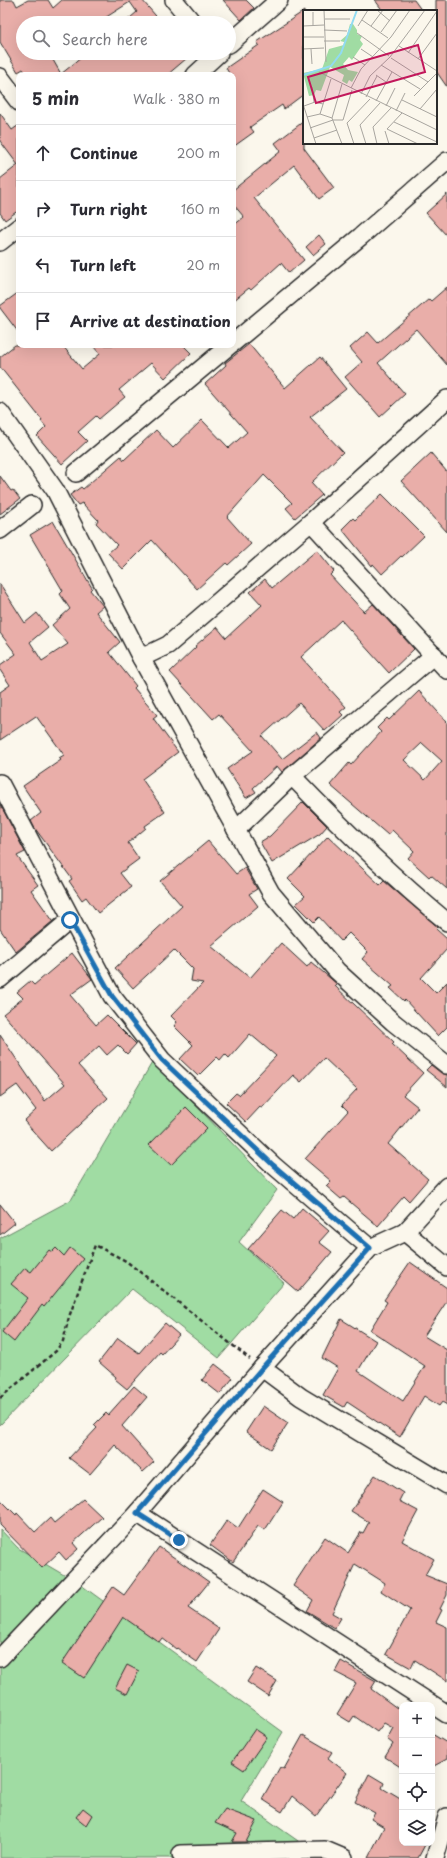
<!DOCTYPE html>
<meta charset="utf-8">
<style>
body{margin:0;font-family:"Playpen Sans",sans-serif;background:#f7f7f7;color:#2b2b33}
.controls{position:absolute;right:12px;bottom:12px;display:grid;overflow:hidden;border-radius:8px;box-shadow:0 4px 16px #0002}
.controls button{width:36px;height:36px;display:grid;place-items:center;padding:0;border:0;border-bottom:1px solid #e1e1e2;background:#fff;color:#2b2b33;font:20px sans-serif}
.stop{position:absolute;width:12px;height:12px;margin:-9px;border:3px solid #1f6fb2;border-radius:50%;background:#fff}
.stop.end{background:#1f6fb2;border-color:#fff;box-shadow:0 1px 4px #0008}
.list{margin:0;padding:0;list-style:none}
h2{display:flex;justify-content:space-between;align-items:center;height:52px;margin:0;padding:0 16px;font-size:17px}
h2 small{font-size:13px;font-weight:400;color:#7c7c81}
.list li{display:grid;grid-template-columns:26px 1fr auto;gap:12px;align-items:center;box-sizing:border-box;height:56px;padding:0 16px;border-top:1px solid #e1e1e2}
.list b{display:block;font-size:15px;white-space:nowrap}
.list em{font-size:13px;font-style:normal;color:#7c7c81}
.icon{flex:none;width:22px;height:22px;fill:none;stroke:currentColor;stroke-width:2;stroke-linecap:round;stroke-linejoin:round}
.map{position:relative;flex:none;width:447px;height:1858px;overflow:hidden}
.search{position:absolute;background:#fff;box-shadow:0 4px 16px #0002;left:16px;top:16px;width:220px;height:44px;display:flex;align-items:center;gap:10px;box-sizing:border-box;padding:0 14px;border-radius:22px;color:#7c7c81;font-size:15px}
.panel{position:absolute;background:#fff;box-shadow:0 4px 16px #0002;left:16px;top:72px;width:220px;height:276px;border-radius:8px}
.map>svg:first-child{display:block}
.green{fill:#a0dca3;stroke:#668467}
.building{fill:#e9aea9;stroke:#2b2b2b;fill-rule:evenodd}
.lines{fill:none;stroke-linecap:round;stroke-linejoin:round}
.street-casing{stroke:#2b2b2b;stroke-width:20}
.path{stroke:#2b2b2b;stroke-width:2.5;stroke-dasharray:4 3;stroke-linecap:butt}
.street{stroke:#fbf7ec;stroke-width:17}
.route{stroke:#1f6fb2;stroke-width:5}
.inset-river{fill:none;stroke:#91dbf2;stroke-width:2}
.inset-road{fill:none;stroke:#a8a59f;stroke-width:1}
.view{fill:#c2185b;fill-opacity:0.15;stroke:#c2185b;stroke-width:2}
.inset-edge{fill:none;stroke:#2b2b2b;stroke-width:2}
</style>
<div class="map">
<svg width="447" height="1858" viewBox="0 0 447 1858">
<rect width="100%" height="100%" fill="#fbf7ec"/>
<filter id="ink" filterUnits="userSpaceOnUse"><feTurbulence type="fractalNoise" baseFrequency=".025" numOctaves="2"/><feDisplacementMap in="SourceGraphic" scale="8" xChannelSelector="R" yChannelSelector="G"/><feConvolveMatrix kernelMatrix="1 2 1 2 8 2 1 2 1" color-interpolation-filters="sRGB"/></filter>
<g filter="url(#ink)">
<!-- green -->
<g class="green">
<path d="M153,1061L277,1190L239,1242L284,1283L219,1358L132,1289L0,1425V1238L71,1200Z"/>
<path d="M0,1529L18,1548L81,1585L283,1732L241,1801L311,1850V1858H0Z"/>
</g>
<!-- building -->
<g class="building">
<path d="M0,0H14L17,6L28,0H48L53,8L62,0H142L162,23H124L137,12L130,2L97,23H23V53H49L61,74L87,53H193L167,75H27L23,69L18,72L0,42Z"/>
<path d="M223,0H246L254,8L241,20Z"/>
<path d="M375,0H414L422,11H383Z"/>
<path d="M436,0H447V87L436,71Z"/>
<path d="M304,11V94L284,109L282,105L250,127L254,132L233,147V75H230L226,68L259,45L257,42Z"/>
<path d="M0,113L12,130L19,125V210L5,220L0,213V179L18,165L0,141Z"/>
<path d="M304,121V148L334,188L319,199L294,165L254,198L304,260L289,273L281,263L251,290L249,288L233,301V226L244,217L233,204V190L281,151L275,143Z"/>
<path d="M447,194V236L426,213Z"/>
<path d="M319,235L326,244L313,255L306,247Z"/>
<path d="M447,287V365L416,329L378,363L405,394L380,417L345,377L362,362L350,348L368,332L378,343L429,299L431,301Z"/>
<path d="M19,292V333L0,308V306Z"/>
<path d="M249,344L285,388L320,357L346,389L310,417L343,452L311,483L322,495L295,518L286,508L292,503L264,475L227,517L251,544L228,565L226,563L197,589L152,540L123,569L108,553L117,545L96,523L98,520L82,503L78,505L70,495L81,487L83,489L121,456L124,460L156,430L173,448L202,420L229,448L247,432L205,384L226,365L225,363Z"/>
<path d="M15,345H62L82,369L100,354L92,345H183L191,353L165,378L151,363L119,390L125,397L99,419L96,416L78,432L87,441L62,464L37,436L46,427L41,421L42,420L0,367V357Z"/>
<path d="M431,453L447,472V532L401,481Z"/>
<path d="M0,476L11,491L13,490L20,499L0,514Z"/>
<path d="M382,494L424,536L402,557L401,556L382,574L373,564L372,566L342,529L353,518L355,520Z"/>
<path d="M53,521L92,588L90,590L103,606L96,612L120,642L109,652L136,686L134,688L157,715L153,718L178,752L142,779L165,812L145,826L146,828L128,843L139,859L120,873L131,887L98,913L86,897L82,900L69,881L72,879L34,827L31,821L41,813L23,786L61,760L59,758L64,755L36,716L0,740V692L10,685L0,670V665L16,654L0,633V584L25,623L37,613L48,627L30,642L42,661L68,644L52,625L70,609L60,594L63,591L30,535Z"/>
<path d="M317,550L334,571L330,575L364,612L373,604L414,649L389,673L341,620L301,657L346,707L340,712L343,715L325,731L299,703L262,736L282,759L317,732L321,738L282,772L277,766L253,788L256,792L246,798L227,769L253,751L219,714L213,719L170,672L196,647L195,646L217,627L226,638L262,605L250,592L265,579L272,588Z"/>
<path d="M419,691L447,722V889L431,875L429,877L408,858L414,851L392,830L388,835L330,785L349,763L351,765L381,732L377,728L387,718L389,720ZM422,743L442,761L425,780L404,760Z"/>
<path d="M303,802L327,826L320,834L272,863L260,842L270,836Z"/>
<path d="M0,804L25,852L17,856L38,885L31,890L53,921L16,952L0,929Z"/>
<path d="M328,836L380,885L384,881L438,927L436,929L447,939V949L421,978L436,993L447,982V1027L438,1036L405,1000L404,1001L390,988L393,986L362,959L368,952L349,933L341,941L319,917L314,922L296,904L305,896L288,879Z"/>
<path d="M208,841L236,874L245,868L257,889L249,894L258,906L211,946L250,978L281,943L307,967L311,962L337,984L335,986L394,1042L392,1044L423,1073L403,1095L418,1107L388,1144L428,1179L409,1201L404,1196L378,1226L344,1197L341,1199L326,1186L331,1181L305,1159L348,1111L342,1105L357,1089L324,1058L301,1082L293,1075L262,1108L260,1107L246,1122L226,1103L236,1093L239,1095L276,1056L250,1034L229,1058L225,1054L220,1060L217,1057L198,1076L180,1059L193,1045L174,1026L177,1022L171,1016L203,983L191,981L193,969L174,950L133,988L115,968L182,906L160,881Z"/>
<path d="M72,953L92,979L70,995L96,1025L107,1015L136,1044L127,1054L118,1045L107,1055L99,1046L78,1065L108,1098L51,1151L24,1121L36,1110L17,1085L0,1097V1035L45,1101L65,1084L3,1014L23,998L17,992L30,981L34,985Z"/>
<path d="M431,1065L441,1073L447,1075V1087L426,1070Z"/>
<path d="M186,1107L207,1128L171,1165L149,1145Z"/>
<path d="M0,1204L15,1223L0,1235Z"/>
<path d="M302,1208L329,1231L319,1242L332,1252L298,1292L248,1249L282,1210L293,1219Z"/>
<path d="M56,1248L64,1256L70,1248L83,1259L44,1307L42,1305L14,1342L2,1332L28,1298L11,1284L25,1268L31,1272L49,1250L52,1252Z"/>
<path d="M410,1262L447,1288V1301L424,1336L447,1350V1405L442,1402L439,1406L424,1396L400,1437L347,1402L344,1407L323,1395L338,1368L322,1358L341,1319L376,1341L358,1371L403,1401L425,1366L370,1330L387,1302L384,1300Z"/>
<path d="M165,1323L179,1335L162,1354L160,1352L127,1389L115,1379L116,1377L99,1362L118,1338L139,1353Z"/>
<path d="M215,1364L233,1378L220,1394L202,1380Z"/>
<path d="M134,1386L147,1397L122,1426L154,1462L143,1472L115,1445L90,1474L69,1458L97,1428L94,1425L106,1413L108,1415Z"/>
<path d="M263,1406L288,1423L271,1449L246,1432Z"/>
<path d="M375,1475L403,1493L399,1501L418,1511L402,1541L434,1559L425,1575L447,1584V1595L440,1609L442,1610L436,1622L447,1627V1681L415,1660L411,1668L386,1654L410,1610L381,1591L385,1583L355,1564L332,1613L341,1618L335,1628L307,1611L313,1600L293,1586L325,1537L348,1553L361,1532L363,1533L369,1522L351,1511Z"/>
<path d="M263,1489L283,1502L265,1530L258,1526L233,1562L210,1545L227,1520L238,1528Z"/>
<path d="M0,1499L16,1515L17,1513L35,1532L50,1518L54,1523L83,1499L102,1517L73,1543L78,1549L66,1560L59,1552L42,1568L0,1525Z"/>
<path d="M159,1547L209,1582L188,1608L219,1629L197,1662L177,1648L176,1649L162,1638L159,1642L123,1617L84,1678L62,1663L113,1587L124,1595Z"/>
<path d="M341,1661L376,1681L371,1689L401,1711L402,1709V1768L385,1757L393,1744L387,1739L393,1728L384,1723L377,1732L354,1716L350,1722L337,1714L356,1683L335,1672Z"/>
<path d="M127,1665L139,1671L127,1694L115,1688Z"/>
<path d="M256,1668L277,1681L268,1696L247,1682Z"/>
<path d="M255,1729L267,1737L244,1770L232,1762Z"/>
<path d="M432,1734L447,1743V1759L432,1767Z"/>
<path d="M303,1735L332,1752L328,1758L347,1773L316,1816L292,1796L282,1812L262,1799L280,1767L284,1769Z"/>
<path d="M369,1774L384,1783L382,1788L402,1800V1843H426L418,1858H368L384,1827L371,1819L375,1813L355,1802Z"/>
<path d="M83,1808L92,1815L86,1825L76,1817Z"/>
<path d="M225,1809L257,1821L246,1842H232L237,1833L215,1823Z"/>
</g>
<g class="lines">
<defs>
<g id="street">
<path d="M174,0L193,23"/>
<path d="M229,44L279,0"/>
<path d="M195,75L219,53"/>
<path d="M0,77L19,102"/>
<path d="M0,242L19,227"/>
<path d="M233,343L360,237L447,161"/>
<path d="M0,412L55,490L141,658L271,893L337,971L393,1022L447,1065"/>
<path d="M76,473L230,345"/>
<path d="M311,522L447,670"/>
<path d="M0,530L32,505"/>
<path d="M141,658L168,645L311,522L447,399"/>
<path d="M292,776C341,827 392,877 447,922"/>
<path d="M0,783L112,996L162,1060L273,1165L370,1248"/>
<path d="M236,830L292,776L434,655"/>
<path d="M0,979L70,920"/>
<path d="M405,1232L447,1267"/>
<path d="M262,1368L301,1397L447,1485"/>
<path d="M137,1513L447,1714"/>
<path d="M0,1658L137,1513L262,1368L370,1248L405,1232L447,1186"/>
<path d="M181,1854L325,1850L344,1858"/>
<path d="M435,1858L447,1817"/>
</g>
</defs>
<!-- street casing -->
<use href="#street" class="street-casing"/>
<!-- path -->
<path class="path" d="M0,1398L56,1351L63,1341L69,1317L95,1245L126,1261L250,1359"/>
<!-- street -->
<use href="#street" class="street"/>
</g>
</g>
<g class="lines" filter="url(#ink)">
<!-- route -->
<path class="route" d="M70,920L112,996L162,1060L273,1165L370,1248L262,1368L137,1513L179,1540"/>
</g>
<!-- overview -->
<g transform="translate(303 10)">
<rect width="134" height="134" fill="#fbf7ec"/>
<path d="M47,14H50L54,20V24L59,26L57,30L60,34L49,50L46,47L40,54L45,60L55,62L49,72L46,70L44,74L39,71L41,65L27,57L18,81L13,80L11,85L6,86L0,63L19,59L26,39L41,35V32L37,31L44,25Z" fill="#a0dca3"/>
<path class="inset-river" d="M0,65L28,56L38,43L54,0"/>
<path class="inset-road" d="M21,0L23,52M74,0L87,11M10,2V16M22,9H47M59,10L85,28M0,16L21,15M55,16L65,0M68,16L80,0M21,20L44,21M78,22L94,0M54,23L86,46M0,27H21M21,31H37M96,36L134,61M0,39L21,38M8,39L9,54M58,39L70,47M105,43L134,1M50,47L62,55M88,48L125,72M115,49L134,23M78,55L117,79M16,62L134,120M73,65L83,72M9,77L11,92M48,78L58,59L88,27L107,0M58,84L67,66L87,47L122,0M111,86L134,63M63,87L74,66M99,90L134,107M73,91L89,62M0,94L13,134M1,96L12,92L20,94M83,96L92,78M117,99L134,79M93,101L102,83M99,103L84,119L115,134M17,104L28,69M4,107L17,104L29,108L39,134M29,108L39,74M91,112L134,132M7,118L30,110H40L49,80M82,121L86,134M11,128L34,120M51,134L44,113L67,89M63,134L57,115L77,93M74,134L70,117L88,98"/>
<path class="view" d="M115,35L122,62L13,93L5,67Z"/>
<rect width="134" height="134" class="inset-edge"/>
</g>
</svg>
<div class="controls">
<button>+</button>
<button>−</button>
<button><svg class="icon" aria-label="locate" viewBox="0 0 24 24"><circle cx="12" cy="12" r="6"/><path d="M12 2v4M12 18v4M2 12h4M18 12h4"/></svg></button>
<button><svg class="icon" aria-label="layers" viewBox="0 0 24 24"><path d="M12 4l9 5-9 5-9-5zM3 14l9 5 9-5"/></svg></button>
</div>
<div class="stop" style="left:70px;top:920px"></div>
<div class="stop end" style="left:179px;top:1540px"></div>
<div class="search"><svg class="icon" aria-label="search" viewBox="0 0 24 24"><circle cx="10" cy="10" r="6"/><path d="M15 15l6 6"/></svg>Search here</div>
<section class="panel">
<h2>5 min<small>Walk · 380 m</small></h2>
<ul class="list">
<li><svg class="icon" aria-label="ahead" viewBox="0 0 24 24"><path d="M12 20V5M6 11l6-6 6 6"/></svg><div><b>Continue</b></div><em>200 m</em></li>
<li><svg class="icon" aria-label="right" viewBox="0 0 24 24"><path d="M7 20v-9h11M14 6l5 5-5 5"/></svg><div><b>Turn right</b></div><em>160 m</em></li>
<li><svg class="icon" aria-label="left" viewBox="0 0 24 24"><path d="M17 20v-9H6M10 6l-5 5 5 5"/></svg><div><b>Turn left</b></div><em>20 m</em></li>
<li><svg class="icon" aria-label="arrive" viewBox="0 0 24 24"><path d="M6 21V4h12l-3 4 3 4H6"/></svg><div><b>Arrive at destination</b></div></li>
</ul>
</section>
</div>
